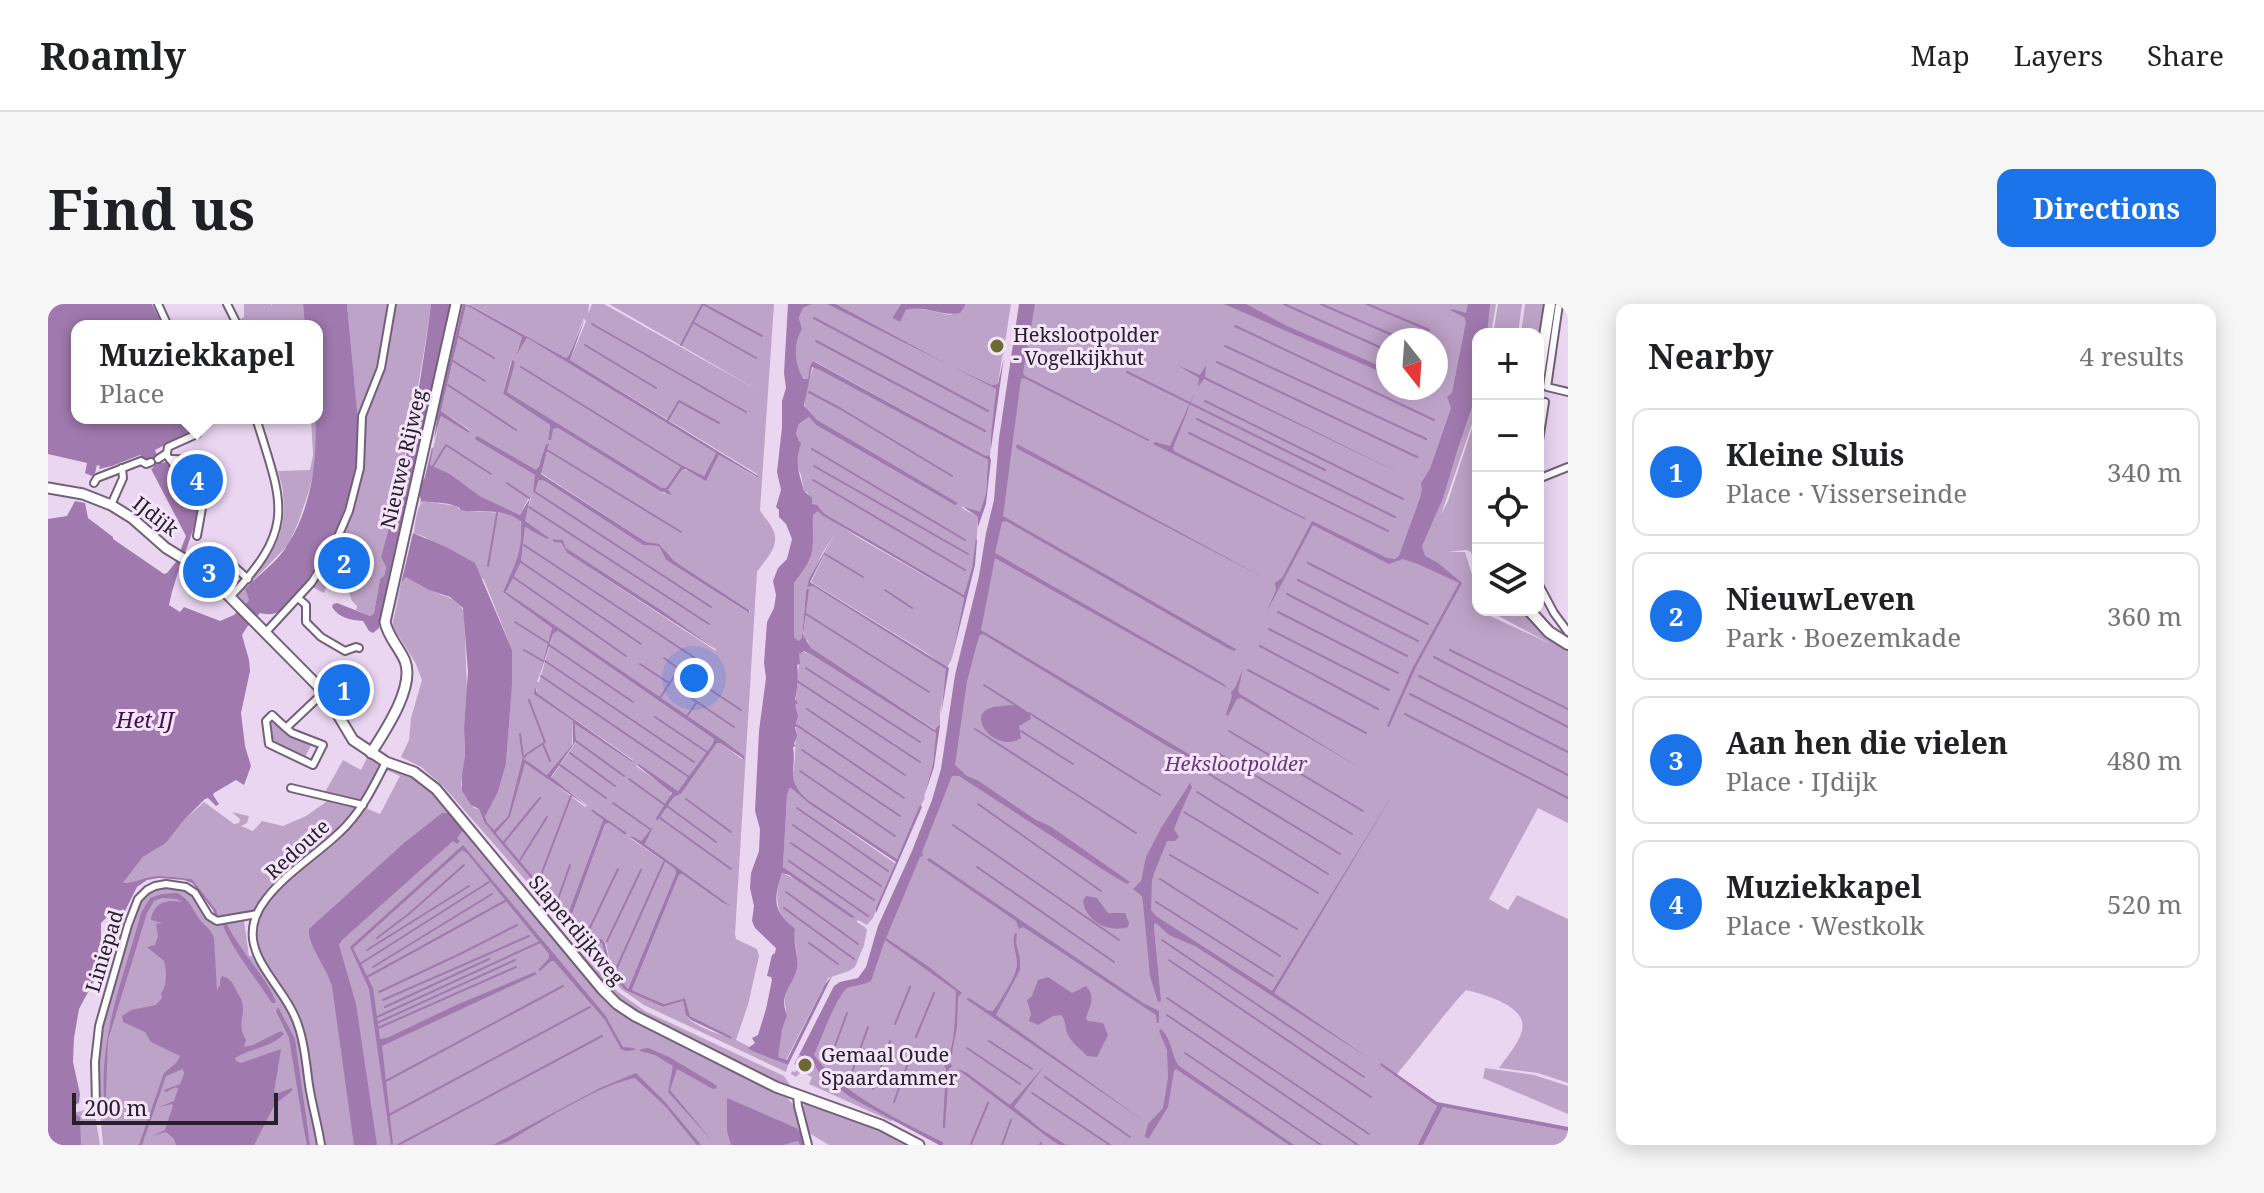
<!DOCTYPE html>
<meta charset="utf-8">
<style>
body{margin:0;font-family:"Noto Serif",serif;background:#f6f6f6;color:#202124}
.controls{position:absolute;right:24px;top:24px;display:grid;overflow:hidden;border-radius:16px;box-shadow:0 4px 20px #0003}
.controls button{width:72px;height:72px;display:grid;place-items:center;padding:0;border:0;border-bottom:2px solid #e0e0e0;background:#fff;color:#202124;font:40px sans-serif}
.compass{position:absolute;left:1328px;top:24px;width:72px;height:72px;border-radius:50%;background:#fff;box-shadow:0 4px 20px #0003;rotate:163deg}
.scale{position:absolute;left:24px;bottom:20px;width:206px;box-sizing:border-box;padding-left:8px;border:4px solid #27202a;border-top:0;font-size:22px;line-height:28px;white-space:nowrap;color:#27202a;-webkit-text-stroke:6px #f5e5fb;paint-order:stroke}
.you{position:absolute;left:646px;top:374px;width:28px;height:28px;margin:-20px;border:6px solid #fff;border-radius:50%;background:#1a73e8;box-shadow:0 0 0 12px #1a73e833}
.badge{display:grid;place-items:center;width:52px;height:52px;border-radius:50%;background:#1a73e8;color:#fff;font-size:26px;font-weight:700}
.pin{position:absolute;translate:-50% -50%;border:4px solid #fff;box-shadow:0 2px 8px #0006}
.popup{position:absolute;left:23px;top:16px;width:252px;height:104px;box-sizing:border-box;display:grid;place-content:center;border-radius:16px;background:#fff;filter:drop-shadow(0 2px 6px #0005);font-size:26px;white-space:nowrap;color:#757577}
.popup b{font-size:30px;color:#202124}
.popup::after{content:'';position:absolute;left:50%;top:100%;margin-left:-16px;border:16px solid transparent;border-top-color:#fff}
.list{margin:0;padding:0;list-style:none}
h2{display:flex;justify-content:space-between;align-items:center;height:104px;margin:0;padding:0 32px;font-size:34px}
h2 small{font-size:26px;font-weight:400;color:#757577}
.list li{display:grid;grid-template-columns:52px 1fr auto;gap:24px;align-items:center;box-sizing:border-box;height:128px;margin:0 16px 16px;padding:0 16px;border:2px solid #e0e0e0;border-radius:16px}
.list b{display:block;font-size:30px;white-space:nowrap}
.list p{margin:0;font-size:26px;white-space:nowrap;color:#757577}
.list em{font-size:26px;font-style:normal;color:#757577}
.icon{flex:none;width:44px;height:44px;fill:none;stroke:currentColor;stroke-width:2;stroke-linecap:round;stroke-linejoin:round}
.map{position:relative;flex:none;width:1520px;height:841px;overflow:hidden;border-radius:16px}
header{display:flex;align-items:center;gap:48px;box-sizing:border-box;height:112px;padding:0 40px;background:#fff;border-bottom:2px solid #e0e0e0}
header strong{font-size:38px}
nav{display:flex;gap:44px;margin-inline-start:auto;font-size:28px}
.intro{display:flex;align-items:center;justify-content:space-between;box-sizing:border-box;height:192px;padding:0 48px}
h1{margin:0;font-size:56px}
.button{padding:20px 36px;border-radius:16px;background:#1a73e8;color:#fff;font-size:28px;font-weight:700}
main{display:flex;gap:48px;padding:0 48px}
aside{flex:1;background:#fff;border-radius:16px;box-shadow:0 4px 20px #0003}
.map>svg:first-child{display:block}
.green{fill:#bea3c8;fill-rule:evenodd}
.water{fill:#a079ae}
.lines{fill:none;stroke-linecap:round;stroke-linejoin:round}
.stream{stroke:#a079ae;stroke-width:2}
.street-casing{stroke:#736079;stroke-width:10}
.secondary-casing{stroke:#736079;stroke-width:13}
.primary-casing{stroke:#736079;stroke-width:14}
.street{stroke:#fff;stroke-width:6}
.secondary{stroke:#fff;stroke-width:9}
.primary{stroke:#fff;stroke-width:10}
.poi-dot{fill:#6e6834;stroke:#f5e5fb;stroke-width:3}
.labels{text-anchor:middle;dominant-baseline:central;stroke-width:6;stroke-linejoin:round;paint-order:stroke}
.poi-label{font-size:20px;fill:#27202a;stroke:#f5e5fb;text-anchor:start}
.street-label{font-size:20px;fill:#27202a;stroke:#f5e5fb}
.park-label{font-size:20px;font-style:italic;fill:#693679;stroke:#f5e5fb}
.water-label{font-size:22px;font-style:italic;fill:#420f52;stroke:#f5e5fb}
</style>
<header>
<strong>Roamly</strong>
<nav><a>Map</a><a>Layers</a><a>Share</a></nav>
</header>
<div class="intro"><h1>Find us</h1><a class="button">Directions</a></div>
<main>
<div class="map">
<svg width="1520" height="841" viewBox="0 0 1520 841">
<rect width="100%" height="100%" fill="#ebd6f2"/>
<!-- green -->
<g class="green">
<path d="M196,0H223L224,2V0H255L257,22H229L243,18L229,20L228,19L227,22H194L191,16L196,13Z"/>
<path d="M299,0H341L330,69L310,118Z"/>
<path d="M346,0H383C376,53 366,105 356,157C349,190 344,222 333,253L338,262L336,272L332,275L326,309L322,312L308,306L309,302L304,297L300,286L295,284L294,285L279,281L276,289L264,283L290,239L316,167L317,115L320,100L330,82L334,68Z"/>
<path d="M421,0H541L540,10L544,0H556L713,88L561,0H726L712,206C715,213 720,216 723,222C735,241 718,254 709,268L687,630L688,635L709,645L711,652L700,701L688,736L700,742L706,748L740,761L738,768L596,701L573,685L395,482L373,463L353,453L361,436L363,414L374,376L367,358L344,322L354,278L358,273C366,276 374,282 382,286C396,293 409,293 416,308L419,385L416,423L417,456L413,481L426,504L431,505L436,518L452,538L538,639H554L560,662L577,686L615,703L635,697C637,703 637,711 642,716C649,722 676,733 685,734L642,712L637,694L616,700L584,686L631,571L634,570L675,599L683,602L597,540L606,521L593,537L584,532L582,534L627,565L628,569L580,685L563,664L558,639L554,635L538,636L522,616L557,520L561,519L577,531L579,529L544,505L543,507L555,516L519,612L448,529L462,513L475,461L480,458L476,455L474,456L460,512L446,526L439,518L437,513L450,488L458,460L464,378V346L436,276L377,233L366,229C367,219 369,203 375,197L408,202L412,206L421,207L458,209L471,215C482,239 463,267 455,288L504,324L489,378H491L505,330L510,327L666,435L665,439L630,487L591,460L588,462L623,487L621,500L626,493L633,490L669,439H672L694,455L696,452L459,289V285L473,258L477,223L500,234L476,217L483,194L480,195L472,211L432,192L402,170L381,161L393,112L421,129L422,126L393,107L418,1L474,33L468,52L479,34L668,149L656,172L634,161L618,184H614L459,88L466,58L463,57L455,90L502,121L500,136L505,125L510,124L617,190L635,165L659,175L671,151L708,173L709,170L522,56L538,17L536,14L521,51L518,54ZM428,132L488,167L501,141L493,169L598,238L614,243L621,254L701,306L702,308H699L618,256L611,242L595,241L497,177L491,176L487,188V171L428,136ZM504,235L515,236L518,244L668,345V347L519,249L515,239L506,238ZM489,384V389L585,456L584,458L527,420L528,438L503,474L539,501L537,503L482,461L500,471L524,443L525,417L487,390Z"/>
<path d="M764,0H779L948,85L942,152H938L768,58H764L760,75L759,77C745,64 745,41 754,25L751,14L755,4Z"/>
<path d="M788,0H853L844,14L852,18L858,6L865,3L902,11L917,3V0H963L956,45L957,47L954,53L950,80L944,81L903,62Z"/>
<path d="M978,0H1448L1443,30H1430V102L1393,211L1400,197L1430,106V275L1423,248L1418,246L1400,248H1417L1430,290V306H1435L1442,312L1503,340L1439,306H1476L1495,328L1520,343V519L1490,504L1441,595L1460,606L1469,591L1520,615V779L1490,769L1451,764C1459,752 1471,740 1474,726C1480,702 1435,690 1418,686C1393,713 1372,743 1349,770L1389,802L1373,841H894L845,816L843,817L761,780L764,773L753,768L748,773L743,770L744,767L747,768L751,764L746,760L751,751L764,757L772,770L813,799L786,778L763,750L795,682L820,671L886,506L947,220ZM1340,36H1388V84H1340Z"/>
<path d="M1450,0H1474L1470,30H1445Z"/>
<path d="M1477,0H1498L1490,55V30H1473Z"/>
<path d="M766,62L940,156L938,189L932,209L915,202L914,204L930,213C930,230 925,272 916,291L777,210L771,203L763,200L760,189L756,187L753,171L748,160L752,137L748,131L751,120L761,113L768,121L905,200L910,199L774,120L757,106C756,93 761,74 766,62Z"/>
<path d="M263,114H267L269,153L261,187L250,219L240,241L197,285L201,296L196,300L189,292L190,287C219,259 240,235 235,191C235,182 232,176 230,167L262,166L265,151Z"/>
<path d="M769,206L811,234L916,294L904,354L899,364L880,350L763,278L786,231L775,248L759,282H765L899,365L892,409V421L890,420L888,426L762,344L760,337L755,334L760,285L758,287L754,333L751,337L746,333V279C770,251 764,245 765,211Z"/>
<path d="M754,347L764,351L888,429L885,459L876,492L877,493L849,555L760,496C738,478 746,474 747,452C747,437 750,416 747,402C749,386 751,366 751,350Z"/>
<path d="M226,417L242,432L263,441L257,453L223,438L222,420Z"/>
<path d="M320,452L331,460V465L303,515L254,559L209,606L204,609L171,614L169,607L144,575C131,574 115,570 102,573C92,575 85,579 75,579L95,553L118,539L136,516L156,498L186,520L191,519L192,515L184,508L201,512L199,519L193,522L205,527L214,517L235,522L258,512L285,493L276,490L295,456L313,466Z"/>
<path d="M338,462C362,468 376,480 394,496L565,702L737,791L748,804L758,841H275L254,726L209,644L207,630L210,613L224,591L315,503L332,510L352,472L336,465Z"/>
<path d="M743,484L763,501L848,560L825,614L819,621L810,616L809,618L817,623L819,626L816,641L807,663L801,667L780,674L738,756L730,753L729,749C731,741 732,732 734,724C735,720 738,717 738,712C739,703 735,699 738,688C741,674 750,667 749,652C747,613 718,616 734,569L747,575L802,613H806L735,563L739,492L741,485Z"/>
<path d="M424,521L528,643L570,688L597,707L736,772L745,786L583,705L557,685Z"/>
<path d="M119,583C144,586 147,592 160,613L195,615L196,617L201,652L207,651L249,720L272,841H55L50,785L52,724L82,623L92,596L105,585Z"/>
<path d="M1437,764L1486,771L1520,782V810L1435,774Z"/>
<path d="M757,798L839,827L864,841H781L761,829L754,805Z"/>
<path d="M1395,803L1520,827V841H1375Z"/>
<path d="M46,804L52,841H0V815Z"/>
</g>
<!-- water -->
<g class="water">
<path d="M0,0H104L115,22H29V114H152L141,129L107,146L112,159L119,158L151,200C145,237 128,265 121,301L132,308L136,303L172,317L186,311L201,296L197,285C211,270 230,258 240,240C263,204 270,156 267,114H269V22H257L255,0H299L311,127C310,156 304,185 294,212C285,237 255,289 235,305C228,311 219,311 212,309L199,323L194,331L201,356L202,367L193,409L197,442L203,462L196,481L188,476L166,489L165,491L171,500L168,502L160,494L157,495L136,516L118,539L95,553L75,579C85,579 92,575 102,573C115,570 131,574 144,575L169,607L170,612L174,614L168,615L165,606L144,579L136,576L111,574L99,576L89,583L73,615H70L72,609L70,607L62,610L53,619V636L56,647L46,677L31,705L26,734L25,758L32,790L31,799L26,801V809L32,813L33,841H0V215L19,212L27,197L37,199L40,214L65,233V235L116,270L119,269L128,258L138,232L103,165L106,163L102,154L96,156L92,151L64,162L51,165L52,162L49,161L47,169L44,172L37,169L39,159L0,150Z"/>
<path d="M383,0H402L331,324L325,329L321,327L315,317C302,316 291,314 284,303L285,300L289,299L322,312L326,309L332,275L336,272L338,263L333,253C356,174 373,82 383,0Z"/>
<path d="M415,0L422,1L518,54L521,51L537,14L522,56L710,172L709,173L671,151L658,177L637,165L634,166L620,186L624,191L612,187L510,124L505,125L503,136H500L502,121L455,90L464,56L467,58L459,88L614,184H618L634,161L656,172L668,149L479,34L468,52L474,33L418,1L393,107L422,127L421,129L393,112L386,136L390,107Z"/>
<path d="M740,0H764L755,4L751,14L754,25C745,41 746,60 756,75H760L762,63L764,58H767L938,152L941,151L943,156L938,200L930,223V213L914,202L932,208L938,189L940,156L772,66L764,63L756,102L769,116L910,199L908,201L905,200L768,121L761,113L751,120L748,130L753,140C746,159 751,168 756,187L764,194V200L769,201L777,210L916,291L924,264L928,234L929,237L927,261L904,354L916,294L774,211L770,207L765,211C764,246 770,250 746,279V333L751,337L754,333L758,287L759,285H761L755,331L763,344L887,426L891,420L892,421L886,463L876,493L885,459L888,429L764,351L756,347L751,350L752,360L749,361C751,367 749,391 747,395L750,399L747,401L750,412L748,419L750,422L747,423L749,432L746,440L748,442L745,443C749,466 736,476 760,496L849,555L872,501L874,503L828,609V604L848,558L763,501L743,484L741,485L739,492L735,563L807,613L805,614L802,613L741,571L734,569C725,597 725,607 747,625C744,638 751,651 749,664C745,683 730,688 739,712L734,725L730,753L739,756L777,680L784,672L740,761L706,748L700,744L707,739L704,734L710,731L718,705L724,676L723,673L719,672L724,651L727,649L728,644L707,624L704,617L706,602L702,584L703,569L711,547L712,525L707,507L711,427L718,374L716,359L719,318L726,304L728,291L725,277L730,264L739,255L744,235L738,220L731,213V206L728,203L733,186L729,168L734,123V97L738,84L736,69Z"/>
<path d="M779,0H788L903,62L944,81L950,80L956,53L943,145V132L948,85Z"/>
<path d="M853,0H917V2L912,9C894,13 875,0 858,6L852,18L844,14Z"/>
<path d="M971,0H987L975,69L977,72L1102,136L1100,137L976,74L973,75L955,212L1188,345L1187,347L1181,345L958,217L954,218L947,249L949,250L1176,380L1179,384L947,254L933,326L1144,452L1142,454L1121,443L935,330L931,332L919,377L907,461L919,472L929,476L988,516L1002,522L1082,578L1079,580L1065,572L911,472H904L874,548L875,552L872,553L838,634L881,663L914,689L910,693L909,723L902,759L904,762L901,765L897,824H895V819L898,765L896,761C908,745 907,707 908,687L837,636L823,677C815,682 803,681 798,685C788,694 772,737 766,751C792,789 854,818 895,838V841H891L802,793L772,770L764,757L760,754L756,758L758,754L751,751L786,682L792,678L810,674L818,663L830,622L864,547L884,496L893,465L907,371L931,272L938,229L946,196L951,134Z"/>
<path d="M1176,0H1198L1239,22L1332,62L1340,67V71Z"/>
<path d="M1420,0H1442L1439,30H1430V71L1427,83L1428,91L1409,147L1395,194L1374,242L1377,252L1390,259L1414,279L1369,361L1341,423L1520,520L1339,422L1364,365L1411,279L1370,260L1355,255L1341,260L1265,221L1218,309L1228,286L1227,279L1234,274L1264,217L1339,254L1347,255L1351,252L1372,194L1374,185L1373,179L1382,165L1403,104L1399,93L1404,89L1418,18L1416,13L1402,6L1404,5L1418,9Z"/>
<path d="M1129,61L1152,71L1158,61L1157,73L1364,175L1156,75L1150,83L1151,74Z"/>
<path d="M1147,88L1125,144L1126,147L1257,214L1258,216L1105,140L1107,138L1122,142Z"/>
<path d="M429,132L488,166L491,162L498,140H501L493,170L598,238L611,240L626,257L701,306V309L618,256L611,242L595,241L497,177L491,176L487,188H485L487,171L428,136L427,134Z"/>
<path d="M969,140L1222,277L970,145L968,143Z"/>
<path d="M384,143L385,145L382,161L402,170L432,192L472,211L482,194L477,217L501,234L499,235L477,223L473,258L458,288L676,437L696,452V455L672,439H669L633,490L626,493L609,517L608,514L624,489L589,461L591,460L630,487L665,439L666,435L510,327L505,330L489,379L504,324L455,288C466,261 475,250 473,218C460,205 435,208 418,207C406,206 418,206 407,202C398,198 385,199 375,197L372,199L365,222L373,196L370,188L372,183L377,173Z"/>
<path d="M365,229L398,243L427,259L464,346V381L458,460L450,488L437,513L439,518L446,526L460,512L474,456L476,455L499,471L525,440V417L486,390L487,383L489,389L585,457L584,458L527,420L528,437L503,473L540,503L477,459L462,513L448,529L519,612L555,516L543,507L544,505L579,529L577,531L561,519L557,520L522,616L538,636L554,635L557,639L559,637L557,640L563,664L580,685L628,569L627,565L582,533L584,532L593,537L606,521L597,540L683,602L675,599L634,570L631,571L584,686L616,700L637,694L642,712L684,733L683,735L643,716L638,711L635,697L615,703L577,686L561,667L554,639H538L452,538L436,518L431,505L423,501L414,487V471L417,452L416,423L420,368L415,304L402,293L381,286L358,273L354,278L344,317V322L350,333L349,334L343,322Z"/>
<path d="M786,231L762,278L901,364L893,411L898,365L765,282L759,283L761,275Z"/>
<path d="M504,235L515,236L518,244L617,309L670,347L519,249L514,239L506,238Z"/>
<path d="M1195,365L1190,387L1192,390L1314,465L1193,394L1189,395L1180,412L1178,410L1184,392L1183,388L1187,384Z"/>
<path d="M962,401L972,403L981,409L983,415L971,422L973,434C950,450 917,413 942,404C948,402 956,402 962,401Z"/>
<path d="M1142,479L1144,483C1137,498 1132,510 1126,525L1131,533L1127,537H1119L1105,572L1106,573L1104,575L1103,606L1108,612L1224,687L1348,485L1226,689L1322,755L1147,642L1121,631L1108,619L1106,620V625L1113,697L1110,698L1102,672L1095,599L1094,592L1085,585L1093,577L1098,553L1113,524Z"/>
<path d="M394,509H402L416,525L409,534L412,537L409,540L405,537L294,636L291,641L308,700L329,841H306L284,682C279,664 259,641 261,625L356,539Z"/>
<path d="M415,541L557,711L575,743L586,744L587,746L578,747L573,745L557,716L506,657H503L491,668V665L501,654V650L419,549L414,546L305,644L325,684L332,735L339,734L406,702L487,668L489,670L334,742L345,841H343L321,685L302,643Z"/>
<path d="M881,554L1095,699L1111,707V719H1109L1108,711L980,626L975,623L971,625L968,617L888,562L879,556Z"/>
<path d="M129,589C145,597 144,608 155,619C160,625 163,625 166,634L169,686L172,681V676L174,672C183,675 184,678 188,686C190,690 193,693 194,698C198,712 188,719 198,736L196,743L205,741L233,727L236,730C223,744 202,744 187,754L188,757L193,759L233,745L226,788L230,789L244,784V787L227,800L206,841H128L126,835L118,828L104,832L117,826L125,802L124,800L111,803L126,797L130,785L128,783L118,788L116,786L132,780L136,770L135,765L118,772L94,841H91L116,769L128,759L132,752L103,738L97,728L75,718L74,712L83,706L108,701L114,694L113,690C119,680 119,669 116,657L99,643L107,641L110,632L108,620L114,619L103,616V614C107,598 119,595 134,598L129,595L114,594L106,597L99,609L60,736L58,792L57,796L56,795C52,727 76,673 93,609L102,594L114,590Z"/>
<path d="M1038,592L1049,594L1060,609H1077L1081,619L1080,623C1061,629 1038,618 1035,597Z"/>
<path d="M179,620C190,645 222,677 228,699H224C208,674 188,651 176,624L175,622Z"/>
<path d="M967,629L969,630L968,639L972,655V666L948,711L1099,819L918,695L921,694L941,707H945C952,697 969,672 969,660C969,648 963,640 967,629Z"/>
<path d="M1000,673L1024,689L1038,682C1048,693 1042,701 1038,714L1040,717L1055,719L1060,731L1049,753L1039,752C1033,745 1023,738 1020,731C1016,722 1019,718 1013,711L1005,712L990,721L981,717L983,710L979,696L984,692L990,676Z"/>
<path d="M230,703L247,735L262,841H259L256,826L241,734L228,707Z"/>
<path d="M1113,725C1125,737 1122,749 1131,762L1246,841H1241L1128,765L1126,767L1120,803L1101,834H1098L1097,832L1100,820L1115,804L1120,774L1119,746L1111,727Z"/>
<path d="M600,744L621,753L668,781L669,784L665,785L629,765L622,786L665,838L620,788L625,762L607,751L592,747L593,745Z"/>
<path d="M1333,759L1389,798L1520,823V827L1395,803L1375,841H1370L1389,802L1332,761Z"/>
<path d="M997,761L966,803L993,825L1018,841H1012L1005,837L908,764L919,769L962,801Z"/>
<path d="M588,769L617,798L653,841H649L618,803L587,774C553,781 510,808 479,826C467,833 459,841 445,841L552,784Z"/>
<path d="M679,794L748,824L752,828L755,841H752L750,837L735,841H683L679,827Z"/>
</g>
<g class="lines">
<!-- stream -->
<g class="stream">
<path d="M655,0L714,32"/>
<path d="M1236,0L1340,47"/>
<path d="M1273,0L1356,36"/>
<path d="M1319,0L1381,26"/>
<path d="M766,14L940,107"/>
<path d="M646,19L708,54"/>
<path d="M544,20L698,108"/>
<path d="M1187,22L1386,116"/>
<path d="M411,33L446,54"/>
<path d="M768,37L937,127"/>
<path d="M537,41L608,84"/>
<path d="M633,41L654,1"/>
<path d="M1177,42L1378,135"/>
<path d="M405,57L437,77"/>
<path d="M1169,58L1369,153"/>
<path d="M473,63L633,162"/>
<path d="M1079,68L1277,166"/>
<path d="M400,81L468,126"/>
<path d="M761,88L793,105L904,172"/>
<path d="M1157,97L1355,195"/>
<path d="M1149,115L1347,213"/>
<path d="M620,116L631,97L671,119"/>
<path d="M1141,129L1340,227"/>
<path d="M764,145L917,236"/>
<path d="M499,146L633,228"/>
<path d="M385,162L398,141L443,170"/>
<path d="M766,162L920,250"/>
<path d="M765,176L917,266"/>
<path d="M459,179L481,194"/>
<path d="M487,188L663,303"/>
<path d="M481,203L661,320"/>
<path d="M476,241L659,362"/>
<path d="M777,250L815,273"/>
<path d="M473,258L593,340"/>
<path d="M1260,259L1380,320"/>
<path d="M440,262L449,209"/>
<path d="M465,273L578,352"/>
<path d="M1250,276L1370,337"/>
<path d="M837,286L864,304"/>
<path d="M1239,290L1359,352"/>
<path d="M1230,308L1350,369"/>
<path d="M758,310L881,388"/>
<path d="M467,318L500,339"/>
<path d="M1221,325L1341,386"/>
<path d="M501,341L585,398"/>
<path d="M1212,342L1330,405"/>
<path d="M476,346L495,357"/>
<path d="M1402,346L1520,405"/>
<path d="M1386,353L1520,423"/>
<path d="M616,354L631,365"/>
<path d="M497,357L646,458"/>
<path d="M592,360L621,379"/>
<path d="M758,364L872,438"/>
<path d="M1200,366L1318,429"/>
<path d="M493,372L641,473"/>
<path d="M1371,372L1520,448"/>
<path d="M749,377L872,458"/>
<path d="M936,381L972,404"/>
<path d="M630,385L649,398"/>
<path d="M1362,390L1520,471"/>
<path d="M612,394L631,365L693,406"/>
<path d="M759,405L857,471"/>
<path d="M981,409L1112,491"/>
<path d="M1357,410L1520,494"/>
<path d="M639,412L649,398L686,423"/>
<path d="M607,413L659,448"/>
<path d="M750,422L856,494"/>
<path d="M927,425L1088,529"/>
<path d="M973,427L1025,460"/>
<path d="M1181,427L1315,507"/>
<path d="M472,430L475,452"/>
<path d="M528,437L576,472"/>
<path d="M495,440L502,457"/>
<path d="M754,446L852,512"/>
<path d="M522,449L567,482"/>
<path d="M1170,449L1304,530"/>
<path d="M475,455L479,450L497,438L481,396"/>
<path d="M512,461L558,494"/>
<path d="M752,467L847,532"/>
<path d="M1161,470L1292,550"/>
<path d="M581,475L617,501"/>
<path d="M1149,488L1280,570"/>
<path d="M638,495L683,528"/>
<path d="M565,499L602,525"/>
<path d="M930,500L1053,587"/>
<path d="M619,502L668,538"/>
<path d="M749,504L840,567"/>
<path d="M1136,508L1270,589"/>
<path d="M612,514L683,565"/>
<path d="M745,521L833,582"/>
<path d="M905,521L1071,636"/>
<path d="M456,538L492,494"/>
<path d="M743,539L826,596"/>
<path d="M1122,551L1249,625"/>
<path d="M472,556L499,513"/>
<path d="M741,557L820,612"/>
<path d="M929,563L1066,658"/>
<path d="M1112,575L1232,652"/>
<path d="M490,579L523,492"/>
<path d="M738,588L810,640"/>
<path d="M509,598L522,561"/>
<path d="M1108,598L1225,672"/>
<path d="M736,604L806,655"/>
<path d="M329,634L362,609L416,561"/>
<path d="M537,634L570,565"/>
<path d="M1114,636L1316,773"/>
<path d="M559,637L593,566"/>
<path d="M761,639L790,660"/>
<path d="M319,646L421,582"/>
<path d="M1121,656L1323,793"/>
<path d="M312,660L441,578"/>
<path d="M325,663L444,590"/>
<path d="M566,670L616,558"/>
<path d="M319,673L457,597"/>
<path d="M331,688L412,650L469,621"/>
<path d="M1119,694L1321,830"/>
<path d="M335,696L481,632"/>
<path d="M337,703L441,655"/>
<path d="M1119,711L1310,841"/>
<path d="M329,713L492,638"/>
<path d="M329,719L467,656"/>
<path d="M847,720L862,683"/>
<path d="M330,724L468,663"/>
<path d="M868,733L886,689"/>
<path d="M941,737L984,765"/>
<path d="M919,744L972,780"/>
<path d="M1137,749L1273,841"/>
<path d="M783,753L799,709"/>
<path d="M803,771L820,723"/>
<path d="M997,773L1082,833"/>
<path d="M336,778L515,682"/>
<path d="M825,785L842,737"/>
<path d="M984,789L1062,841"/>
<path d="M846,798L863,751"/>
<path d="M341,811L542,703"/>
<path d="M923,840L940,799"/>
<path d="M350,841L554,732"/>
<path d="M954,841L963,816"/>
<path d="M992,841L993,839"/>
</g>
<defs>
<g id="street">
<path d="M110,0L120,22"/>
<path d="M179,0L190,22"/>
<path d="M1511,0L1499,83L1520,88"/>
<path d="M1490,143L1497,98"/>
<path d="M120,153L155,198"/>
<path d="M110,155L119,149L120,143L149,130L158,114"/>
<path d="M122,155L153,156L157,158L161,165L149,232"/>
<path d="M1490,175L1520,163"/>
<path d="M46,179L49,174L93,157L98,160L103,158"/>
<path d="M63,201L75,174L74,164"/>
<path d="M180,257L200,275"/>
<path d="M1490,279L1506,309L1520,328"/>
<path d="M182,293C250,223 234,199 208,114"/>
<path d="M250,294L258,301V318L273,333L297,347L308,343L311,344"/>
<path d="M218,328L264,278L286,242L301,207L312,164L314,112L333,64L344,0"/>
<path d="M238,424L244,429L275,441L265,461L221,440L218,417L224,411L238,424L275,389"/>
<path d="M243,484L315,501"/>
<path d="M749,791L750,802L760,841"/>
<path d="M48,802L47,758L51,722L80,621L90,595L99,586L107,582L118,580L138,583L147,589L161,612L169,617L209,610"/>
<path d="M273,841C270,821 264,801 261,781C258,761 257,740 250,721C236,677 179,645 218,595C238,569 268,551 291,529C312,510 325,484 338,458"/>
</g>
<g id="secondary">
<path d="M0,184L35,190L63,201L84,214L118,244L149,263L182,293L270,382L283,399L305,436L338,458L366,468L388,485L554,685L569,700L587,712L728,783L833,821L871,841"/>
<path d="M323,449C337,427 367,383 357,357C351,343 340,333 337,318L408,0"/>
</g>
<g id="primary">
<path d="M1490,77L1502,0"/>
<path d="M1481,306L1501,328L1520,340"/>
</g>
</defs>
<!-- street casing -->
<use href="#street" class="street-casing"/>
<!-- secondary casing -->
<use href="#secondary" class="secondary-casing"/>
<!-- primary casing -->
<use href="#primary" class="primary-casing"/>
<!-- street -->
<use href="#street" class="street"/>
<!-- secondary -->
<use href="#secondary" class="secondary"/>
<!-- primary -->
<use href="#primary" class="primary"/>
</g>
<!-- markers -->
<g class="poi-dot">
<circle cx="949" cy="42" r="8"/>
<circle cx="757" cy="761" r="8"/>
</g>
<g class="labels">
<!-- poi labels -->
<g class="poi-label">
<text x="965" y="30">Hekslootpolder<tspan x="965" dy="23">- Vogelkijkhut</tspan></text>
<text x="773" y="750">Gemaal Oude<tspan x="773" dy="23">Spaardammer</tspan></text>
</g>
<!-- street labels -->
<g class="street-label">
<text transform="translate(355 155) rotate(-77)">Nieuwe Rijweg</text>
<text transform="translate(108 212) rotate(38)">IJdijk</text>
<text transform="translate(249 545) rotate(-42)">Redoute</text>
<text transform="translate(529 626) rotate(50)">Slaperdijkweg</text>
<text transform="translate(56 647) rotate(-73)">Liniepad</text>
</g>
<!-- park labels -->
<g class="park-label">
<text x="1188" y="459">Hekslootpolder</text>
</g>
<!-- water labels -->
<g class="water-label">
<text x="97" y="415">Het IJ</text>
</g>
</g>
</svg>
<div class="controls">
<button>+</button>
<button>−</button>
<button><svg class="icon" aria-label="locate" viewBox="0 0 24 24"><circle cx="12" cy="12" r="6"/><path d="M12 2v4M12 18v4M2 12h4M18 12h4"/></svg></button>
<button><svg class="icon" aria-label="layers" viewBox="0 0 24 24"><path d="M12 4l9 5-9 5-9-5zM3 14l9 5 9-5"/></svg></button>
</div>
<svg class="compass" viewBox="-18 -18 36 36"><path d="M0-13l5 13h-10z" fill="#e53935"/><path d="M0 13l5-13h-10z" fill="#757577"/></svg>
<div class="scale">200 m</div>
<div class="you"></div>
<div class="pin badge" style="left:296px;top:386px">1</div>
<div class="pin badge" style="left:296px;top:259px">2</div>
<div class="pin badge" style="left:161px;top:268px">3</div>
<div class="pin badge" style="left:149px;top:176px">4</div>
<div class="popup"><b>Muziekkapel</b>Place</div>
</div>
<aside>
<h2>Nearby<small>4 results</small></h2>
<ul class="list">
<li><span class="badge">1</span><div><b>Kleine Sluis</b><p>Place · Visserseinde</p></div><em>340 m</em></li>
<li><span class="badge">2</span><div><b>NieuwLeven</b><p>Park · Boezemkade</p></div><em>360 m</em></li>
<li><span class="badge">3</span><div><b>Aan hen die vielen</b><p>Place · IJdijk</p></div><em>480 m</em></li>
<li><span class="badge">4</span><div><b>Muziekkapel</b><p>Place · Westkolk</p></div><em>520 m</em></li>
</ul>
</aside>
</main>
